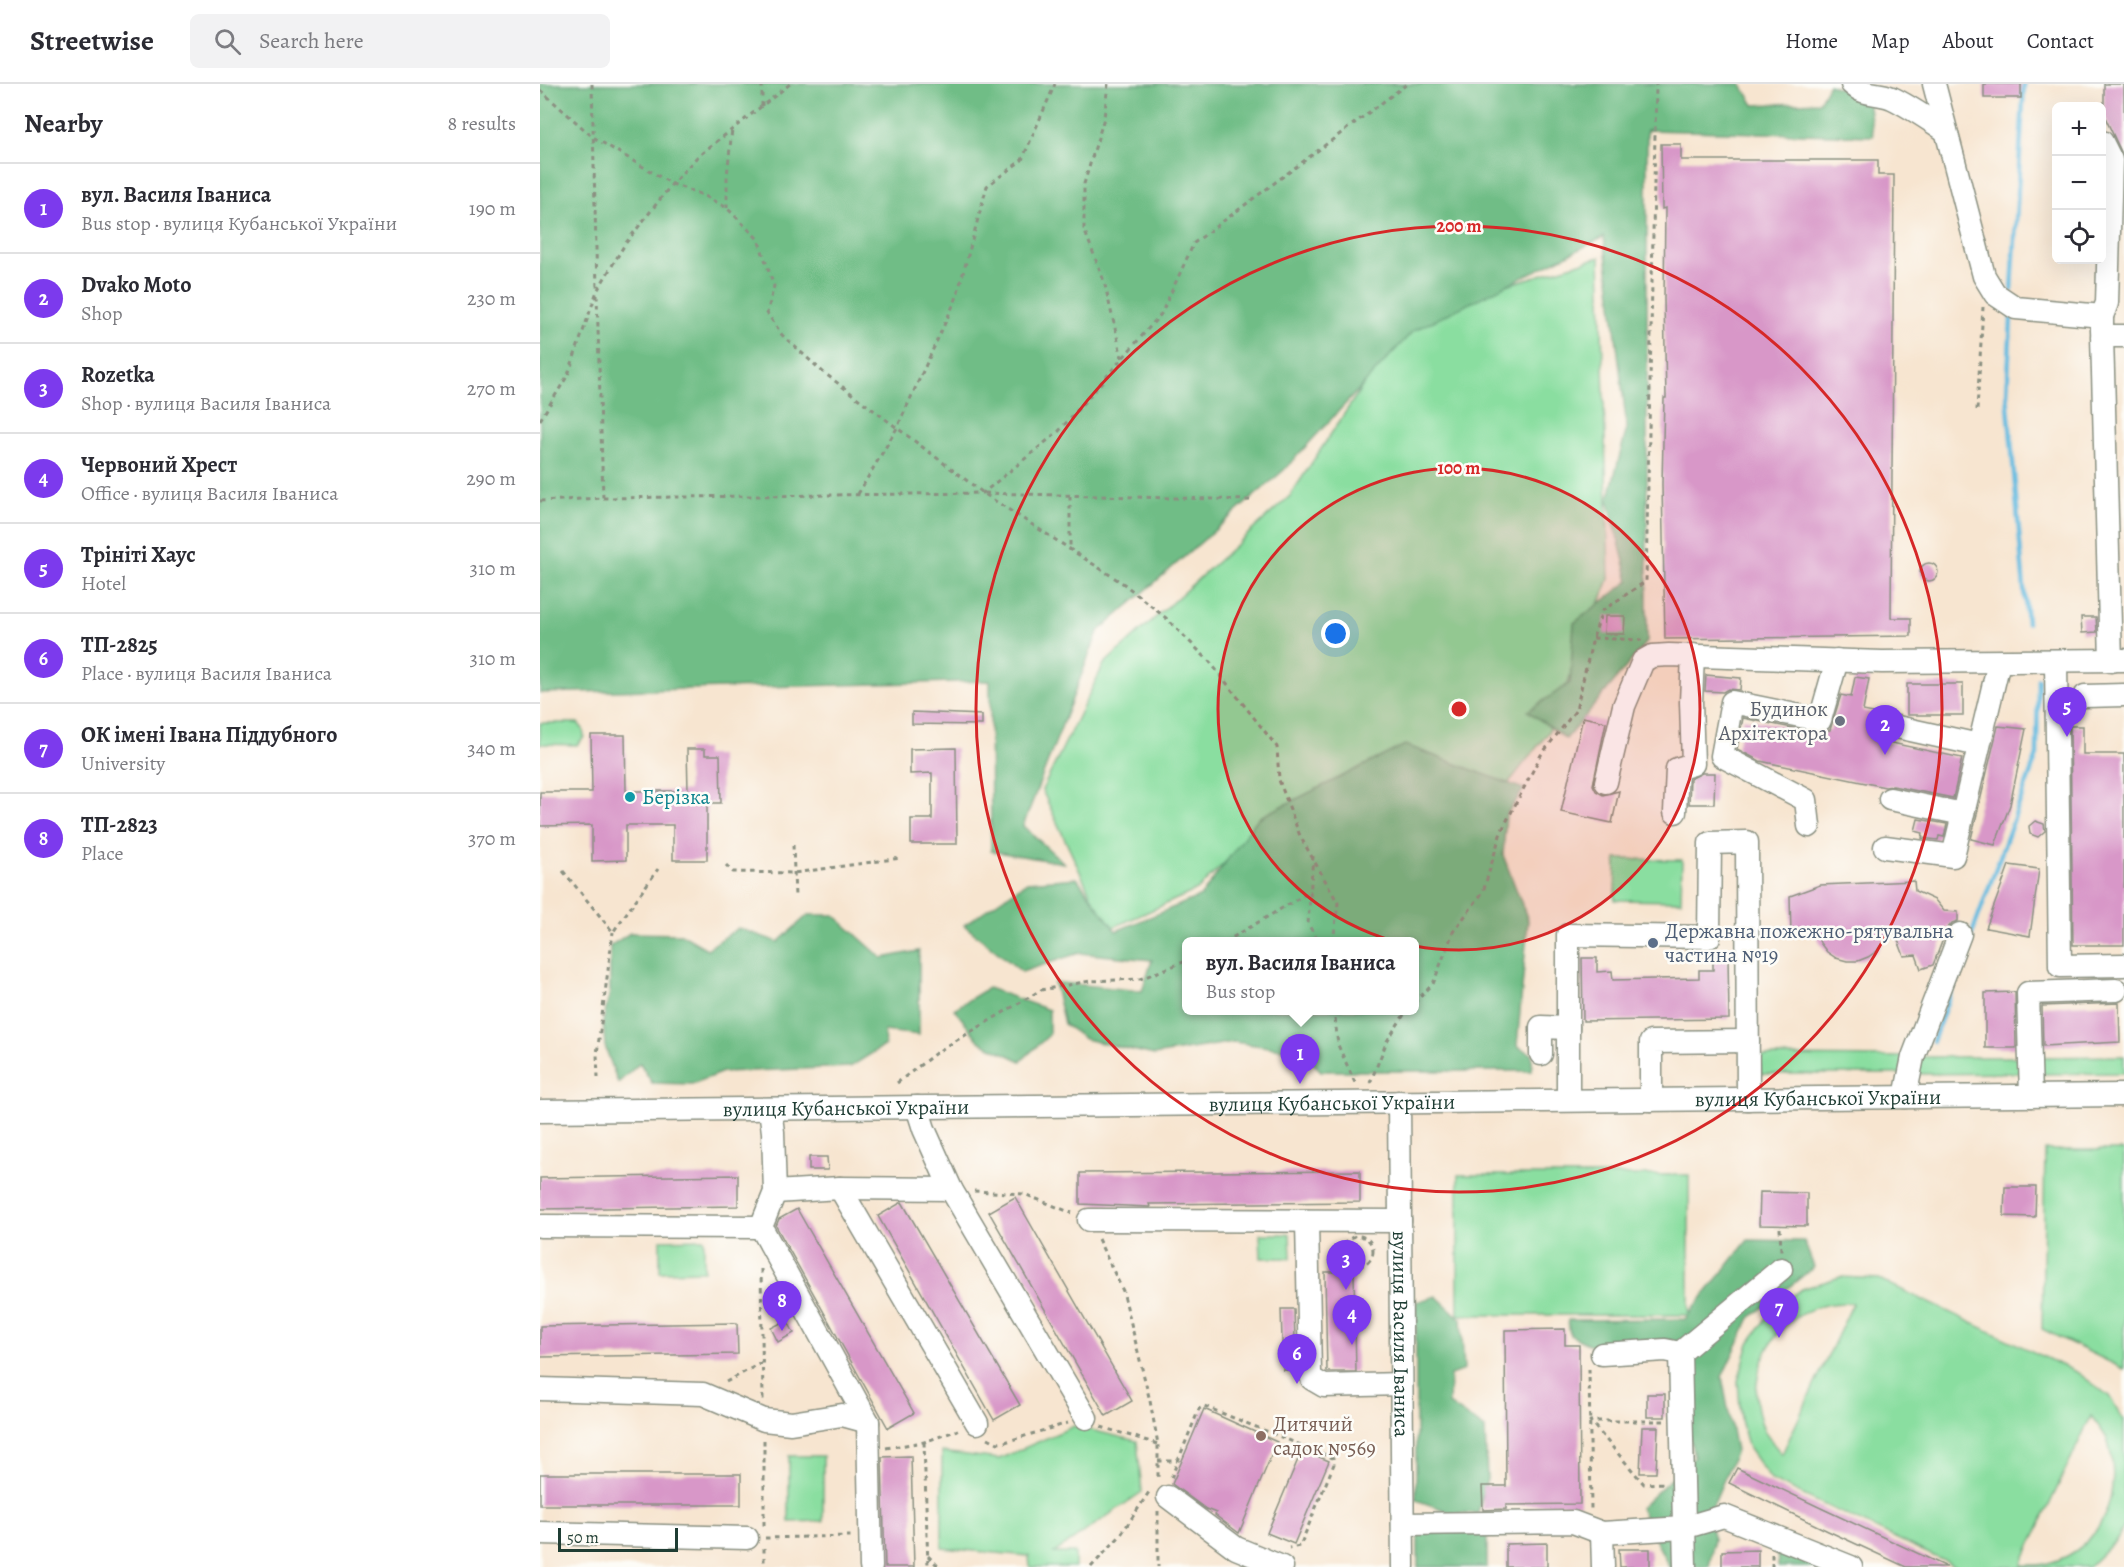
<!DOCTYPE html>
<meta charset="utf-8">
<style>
body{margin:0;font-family:Alegreya,serif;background:#f2f2f3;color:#2b2b33}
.controls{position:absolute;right:18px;top:18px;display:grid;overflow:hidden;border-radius:9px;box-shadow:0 6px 24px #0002}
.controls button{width:54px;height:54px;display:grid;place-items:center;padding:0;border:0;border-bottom:2px solid #e1e1e2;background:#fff;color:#2b2b33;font:30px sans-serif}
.scale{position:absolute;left:18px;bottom:15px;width:120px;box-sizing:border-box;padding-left:6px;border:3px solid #1f3d34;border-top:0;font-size:16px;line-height:21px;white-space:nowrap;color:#1f3d34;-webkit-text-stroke:4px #fdfcf7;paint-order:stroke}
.you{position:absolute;left:796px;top:550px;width:21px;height:21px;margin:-15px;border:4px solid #fff;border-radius:50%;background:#1a73e8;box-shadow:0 0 0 9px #1a73e833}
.badge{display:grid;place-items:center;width:39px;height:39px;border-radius:50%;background:#7c3aed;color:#fff;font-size:20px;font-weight:700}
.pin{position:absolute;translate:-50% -50px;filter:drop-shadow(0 2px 3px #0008)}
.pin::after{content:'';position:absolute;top:32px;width:21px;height:18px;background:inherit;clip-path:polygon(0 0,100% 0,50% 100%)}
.popup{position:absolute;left:642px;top:853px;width:237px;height:78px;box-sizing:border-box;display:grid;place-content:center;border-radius:9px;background:#fff;filter:drop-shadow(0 2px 4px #0005);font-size:20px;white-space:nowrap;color:#7c7c81}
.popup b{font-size:22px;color:#2b2b33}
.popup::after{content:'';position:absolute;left:50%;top:100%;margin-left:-12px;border:12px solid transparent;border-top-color:#fff}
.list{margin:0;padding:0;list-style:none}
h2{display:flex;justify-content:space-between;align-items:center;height:78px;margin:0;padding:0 24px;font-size:26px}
h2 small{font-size:20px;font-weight:400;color:#7c7c81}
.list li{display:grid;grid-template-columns:39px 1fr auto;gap:18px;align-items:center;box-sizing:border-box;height:90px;padding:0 24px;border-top:2px solid #e1e1e2}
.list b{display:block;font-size:22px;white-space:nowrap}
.list p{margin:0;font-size:20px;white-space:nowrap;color:#7c7c81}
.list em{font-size:20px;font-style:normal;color:#7c7c81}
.icon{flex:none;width:33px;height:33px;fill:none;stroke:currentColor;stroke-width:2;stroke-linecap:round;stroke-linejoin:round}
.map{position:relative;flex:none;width:1584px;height:1483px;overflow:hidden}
header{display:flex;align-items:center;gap:36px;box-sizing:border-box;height:84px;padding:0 30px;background:#fff;border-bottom:2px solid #e1e1e2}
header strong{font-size:28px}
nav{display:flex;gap:33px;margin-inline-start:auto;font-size:21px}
.search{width:420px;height:54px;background:#f2f2f3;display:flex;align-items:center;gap:15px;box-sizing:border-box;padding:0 21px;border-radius:9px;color:#7c7c81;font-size:22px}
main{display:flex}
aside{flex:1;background:#fff}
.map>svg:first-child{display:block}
.green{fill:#8adea0;stroke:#548e6a;stroke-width:1.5;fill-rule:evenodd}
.forest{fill:#6fbd86;stroke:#477d5d;stroke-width:1.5;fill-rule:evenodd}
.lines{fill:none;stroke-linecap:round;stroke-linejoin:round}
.stream{stroke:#63bbe0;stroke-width:4.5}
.building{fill:#d897c8}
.minor-casing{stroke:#8b9182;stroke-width:25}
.path{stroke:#8b9182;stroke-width:3;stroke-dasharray:4.5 4.5;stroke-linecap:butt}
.minor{stroke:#fff;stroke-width:22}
.ring{fill:none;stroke:#d62828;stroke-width:3}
.worship-dot{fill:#6b7280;stroke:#fdfcf7;stroke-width:2}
.culture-dot{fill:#0f9aa8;stroke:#fdfcf7;stroke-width:2}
.service-dot{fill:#5c6f8a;stroke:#fdfcf7;stroke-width:2}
.education-dot{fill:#8d6e63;stroke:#fdfcf7;stroke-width:2}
.labels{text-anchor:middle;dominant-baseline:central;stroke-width:5;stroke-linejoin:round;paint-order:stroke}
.worship-label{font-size:21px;fill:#5b616d;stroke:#fdfcf7;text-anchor:end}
.culture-label{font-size:21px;fill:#0d838f;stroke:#fdfcf7;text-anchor:start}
.service-label{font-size:21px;fill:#4e5e75;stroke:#fdfcf7;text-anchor:start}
.street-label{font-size:21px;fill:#1f3d34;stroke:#fdfcf7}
.education-label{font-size:21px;fill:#785e54;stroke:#fdfcf7;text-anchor:start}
.centre{fill:#d62828;stroke:#fdfcf7;stroke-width:3}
.ring-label{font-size:18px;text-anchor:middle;font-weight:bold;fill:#d62828;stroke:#fdfcf7;stroke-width:5;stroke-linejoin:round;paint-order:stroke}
</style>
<header>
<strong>Streetwise</strong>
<div class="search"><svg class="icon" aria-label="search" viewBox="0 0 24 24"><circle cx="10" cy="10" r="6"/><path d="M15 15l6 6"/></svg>Search here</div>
<nav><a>Home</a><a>Map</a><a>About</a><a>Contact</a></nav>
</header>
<main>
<aside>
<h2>Nearby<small>8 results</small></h2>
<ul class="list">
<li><span class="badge">1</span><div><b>вул. Василя Іваниса</b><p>Bus stop · вулиця Кубанської України</p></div><em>190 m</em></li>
<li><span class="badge">2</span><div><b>Dvako Moto</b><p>Shop</p></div><em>230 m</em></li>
<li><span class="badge">3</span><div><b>Rozetka</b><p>Shop · вулиця Василя Іваниса</p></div><em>270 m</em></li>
<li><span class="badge">4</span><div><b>Червоний Хрест</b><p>Office · вулиця Василя Іваниса</p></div><em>290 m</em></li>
<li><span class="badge">5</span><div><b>Трініті Хаус</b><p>Hotel</p></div><em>310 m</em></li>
<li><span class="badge">6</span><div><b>ТП-2825</b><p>Place · вулиця Василя Іваниса</p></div><em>310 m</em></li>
<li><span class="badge">7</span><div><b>ОК імені Івана Піддубного</b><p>University</p></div><em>340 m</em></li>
<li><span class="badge">8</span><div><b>ТП-2823</b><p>Place</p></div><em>370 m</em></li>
</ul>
</aside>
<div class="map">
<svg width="1584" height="1483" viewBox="0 0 1584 1483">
<rect width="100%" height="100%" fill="#fdfcf7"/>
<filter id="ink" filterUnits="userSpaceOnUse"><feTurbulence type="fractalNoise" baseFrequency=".0167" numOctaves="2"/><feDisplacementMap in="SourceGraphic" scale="12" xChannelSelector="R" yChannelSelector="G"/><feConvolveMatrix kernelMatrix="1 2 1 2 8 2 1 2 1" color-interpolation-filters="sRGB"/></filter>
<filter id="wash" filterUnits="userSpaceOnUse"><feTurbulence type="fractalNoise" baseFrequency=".008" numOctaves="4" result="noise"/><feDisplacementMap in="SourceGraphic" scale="24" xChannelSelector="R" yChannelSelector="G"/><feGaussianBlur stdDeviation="1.35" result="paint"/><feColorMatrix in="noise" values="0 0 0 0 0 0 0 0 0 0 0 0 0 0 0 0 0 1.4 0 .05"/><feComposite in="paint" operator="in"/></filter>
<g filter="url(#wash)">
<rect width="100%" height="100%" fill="#f7e5d0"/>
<!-- green -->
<g class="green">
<path d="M1060,173L1069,495L1008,649L963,706L727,737L657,806L567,846L502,706L564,580L750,412L870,230Z"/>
<path d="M0,639H38L43,645L44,653L37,661L0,660Z"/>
<path d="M1076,775L1142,776L1141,817L1075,816Z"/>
<path d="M1219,972L1363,973L1362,990H1221Z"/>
<path d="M1584,972V989L1498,990L1497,973Z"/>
<path d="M1378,973H1481V989L1377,990Z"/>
<path d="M1505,1066H1584V1285L1502,1245Z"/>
<rect x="918" y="1091" width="231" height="140"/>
<path d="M720,1150H750L751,1174H721Z"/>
<path d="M164,1155V1187L120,1188V1156Z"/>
<path d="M1300,1193L1339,1195L1538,1289L1569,1312L1584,1336V1442L1578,1454L1551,1481L1548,1483H1417L1231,1396L1209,1365L1201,1336L1198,1297L1209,1259L1231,1227L1262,1205ZM1313,1219L1242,1370C1236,1363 1229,1355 1225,1348C1201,1297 1229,1234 1285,1221C1293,1219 1304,1219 1313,1219ZM1551,1332C1556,1339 1563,1347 1567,1355C1584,1406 1563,1465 1509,1479C1500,1482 1490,1481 1481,1481Z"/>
<path d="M534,1342L597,1357L602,1408L514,1469H535V1483H490L489,1472L402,1464V1368L459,1375Z"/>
<path d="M249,1372H283V1437L249,1438Z"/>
</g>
<!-- forest -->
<g class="forest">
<path d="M0,0H1201L1214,21L1279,18L1289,0L1328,16L1333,52L1107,46V558L1026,655L988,627L1030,599L1034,539L1089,497L1068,416L1087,344L1064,153L873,247L744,386L558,548L483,742L524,779L451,767L450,597L0,609Z"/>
<path d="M865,661L984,705L966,731L963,771L988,836L977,962L992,970V987H781L762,968L694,958L614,971L545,955L524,940L514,898L602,907L612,876L539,869L482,888L424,841L487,798L537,794L576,847L661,812L718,734ZM646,858H874V926H646Z"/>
<path d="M268,831H294L342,874L379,867V951L344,947L345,961L310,983L183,988L152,1000L112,999L100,979L78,999L65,962L63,937L70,908V862L90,849L141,850L167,865L198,844L238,858Z"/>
<path d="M448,904L509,926V951L481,977L440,958L414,925Z"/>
<path d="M1208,1156L1264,1157L1274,1183L1210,1234L1182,1293L1196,1367L1168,1433L1174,1455L1169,1483H1129L1100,1424L1154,1373L1129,1256L1052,1262L1030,1251L1028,1236L1145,1235Z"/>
<path d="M896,1212L921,1235L924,1286L910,1291L909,1320L945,1345L947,1395L938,1429H913L876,1416V1218Z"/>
<path d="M947,1447V1483H878V1448Z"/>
<path d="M1237,1463L1286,1483H1238Z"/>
</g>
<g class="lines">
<!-- stream -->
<g class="stream">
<path d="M1472,206L1484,0"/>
<path d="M1471,235L1467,310L1487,539"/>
<path d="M1393,957L1497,671L1498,595"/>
</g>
</g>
<g id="blocks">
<!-- building -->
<g class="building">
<rect x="1444" y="0" width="37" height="14"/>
<path d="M1564,0H1584V74L1564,31Z"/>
<path d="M1121,60H1141V76H1338V91H1354L1351,534H1371V552L1125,555L1122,400L1124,314H1126L1124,215L1125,124L1122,125Z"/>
<circle cx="1389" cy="488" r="9"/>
<path d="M1065,532H1085L1084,550H1064Z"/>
<path d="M1541,533H1556L1557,548L1542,549Z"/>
<path d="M1166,591L1201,594L1200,606L1188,605L1183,608L1165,607Z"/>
<path d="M1315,593L1329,595L1323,627L1349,632L1344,641V648L1348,653L1347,658L1422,674L1413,714L1353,702L1345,703L1220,677L1197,665L1203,634L1277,649L1290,646L1301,611L1311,613Z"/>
<rect x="1367" y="600" width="56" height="31"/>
<path d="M372,628L442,631V641L372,640Z"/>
<path d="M1043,633L1066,638L1053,701L1056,707L1063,711L1079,707L1072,739L1021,728Z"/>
<path d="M1458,642L1486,645L1470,721L1455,761L1431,755Z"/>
<path d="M1530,642H1543V670H1584V861H1533Z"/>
<path d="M51,651H85L86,707H148L147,665H165V671H180L181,719H167V776H133V741H86V776L52,777V741L0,742V708H52Z"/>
<path d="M416,664L417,760H371V735H392V689L370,690V665Z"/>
<path d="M1162,689H1175L1174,720H1149L1150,695Z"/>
<path d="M1378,735L1407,740L1404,753L1399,752L1398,756L1382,754L1383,749L1375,747Z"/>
<path d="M1495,737L1504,740L1505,747L1498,753L1490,750L1489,742Z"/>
<path d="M1469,781L1499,785L1490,852L1446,844Z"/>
<path d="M1374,797L1375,807L1395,816L1404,827L1418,828V837L1412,839L1407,845L1393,881L1381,885L1376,871L1364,872L1353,843L1337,867L1328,873L1318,877H1307L1296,874L1287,868L1280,859L1276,848L1251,850L1250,812L1280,801Z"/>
<path d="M1188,872L1189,935L1043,937L1042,874H1057V888L1072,887L1073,896L1159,894V886H1173V873Z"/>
<path d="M1475,908L1476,964H1445V909Z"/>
<path d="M1579,919L1580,958L1503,962L1502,922Z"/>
<path d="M269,1073H287L288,1086H269Z"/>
<path d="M820,1087V1118L609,1120L610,1123L540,1120V1089Z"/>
<path d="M198,1091V1122L0,1125V1094Z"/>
<path d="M1465,1103H1496L1495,1133L1464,1132Z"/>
<path d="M1220,1108L1267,1109V1142L1219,1141Z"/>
<path d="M475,1113L592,1317L566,1332L449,1128Z"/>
<path d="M362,1118L480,1321L454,1336L338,1132Z"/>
<path d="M257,1125L374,1329L348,1344L236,1142L239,1135Z"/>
<path d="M785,1188H814L816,1288H787Z"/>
<path d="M741,1225H754L756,1286H743Z"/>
<path d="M247,1236L254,1249L238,1258L231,1244Z"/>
<path d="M197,1239L198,1270L0,1273V1242Z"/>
<path d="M1025,1245V1261H1039L1040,1420L966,1421V1425L943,1426L942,1402H966L965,1246Z"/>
<rect x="1107" y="1310" width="18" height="23"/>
<path d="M664,1325L737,1358L699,1449L675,1431L676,1429L666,1425L632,1400Z"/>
<path d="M1102,1343H1118L1116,1389H1100Z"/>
<path d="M762,1366L789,1377L754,1460L727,1449Z"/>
<path d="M371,1372L374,1483H345L342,1373Z"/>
<path d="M1197,1384L1283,1425L1407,1483H1366L1288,1447L1189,1399Z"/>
<rect x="0" y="1390" width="201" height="31"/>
<path d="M1007,1459V1483H966V1460Z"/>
<path d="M1079,1465H1110V1483H1080Z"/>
<path d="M1218,1466V1483H1182V1467Z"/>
</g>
</g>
</g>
<g filter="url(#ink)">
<use href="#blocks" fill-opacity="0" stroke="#8b9182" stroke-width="1.5"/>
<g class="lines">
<defs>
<g id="minor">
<path d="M1312,0C1326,13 1336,7 1352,14C1371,23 1389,36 1406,47"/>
<path d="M1394,0L1444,192L1455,210L1476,224L1562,232"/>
<path d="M1562,58L1571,76L1567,219L1562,232V247"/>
<path d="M1571,577L1562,252H1584"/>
<path d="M1516,578L1520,882L1584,881"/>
<path d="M1545,612L1584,611"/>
<path d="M1357,643L1439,661"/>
<path d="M1066,698L1084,622L1103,577L1112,572L1129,571L1342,578L1584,576"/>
<path d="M1350,715L1423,730"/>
<path d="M1135,728L1137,685L1153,680L1151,618L1153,571"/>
<path d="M1269,742L1266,716L1182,672L1192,618L1280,636L1297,576"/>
<path d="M1345,763L1413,772L1459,578"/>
<path d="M1001,970V943L1028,944"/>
<path d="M1491,1012L1488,909L1576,906"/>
<path d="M1365,1013L1373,973L1420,850"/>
<path d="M1028,1016V851L1169,853L1170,759L1207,758L1208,1015"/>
<path d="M1111,1016V958L1208,957"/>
<path id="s1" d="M859,1018L863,1483"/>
<path d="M377,1023L384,1045L411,1105L546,1334"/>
<path d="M230,1025L233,1048L235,1108L221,1143L328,1338L331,1483"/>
<path id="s2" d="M0,1027L1584,1011"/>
<path d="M300,1104L411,1105"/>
<path d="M235,1108L300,1104L437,1339"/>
<path d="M549,1136L860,1137"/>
<path d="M767,1137L770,1289L772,1295L784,1302L861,1300"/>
<path d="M0,1142L221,1143"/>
<path d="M1062,1270L1125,1266L1140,1269"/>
<path d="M0,1305L163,1310L224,1336L251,1339L302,1331L328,1338"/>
<path d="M628,1413L696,1464L742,1483"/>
<path d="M863,1440L1033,1438L1062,1449L1143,1444L1184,1432L1311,1483"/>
<path d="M0,1449L207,1454"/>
<path d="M1062,1449L1063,1483"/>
<path d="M1145,1483L1140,1269L1241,1185"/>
</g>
</defs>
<!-- minor casing -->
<use href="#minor" class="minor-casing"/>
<!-- path -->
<g class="path">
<path d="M52,0L57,205"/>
<path d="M222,0V22"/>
<path d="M568,0L564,34L544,100V145L564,197L582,274"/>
<path d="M0,6L53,53L132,100L163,111L187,124L218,155L234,202L227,229L242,251L283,288L442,408"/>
<path d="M187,124V92L192,45"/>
<path d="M57,211L63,414"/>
<path d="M1437,326L1443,223"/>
<path d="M0,336L28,291L57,207L85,160L132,100L157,73L250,0"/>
<path d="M318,410L357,344L416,215L447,102L482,76L515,0"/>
<path d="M530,412V467"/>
<path d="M710,416L443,409L584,500L626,534L670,578L737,663L739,696L760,752L798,819L793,858"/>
<path d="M0,417L63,414L443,409L519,347L621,230L654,159L867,0"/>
<path d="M1053,554L1102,556"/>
<path d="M253,761L255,813"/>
<path d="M773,772L768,840L779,858"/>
<path d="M186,781L193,788L254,789L361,774"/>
<path d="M23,787L73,848L118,785"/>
<path d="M685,858L771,807"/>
<path d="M874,919L893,900L913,848L943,808L961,748L1001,671L1036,626L1053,554L1062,527L1106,497L1116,0"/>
<path d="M794,926L798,961L816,1001"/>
<path d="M58,994L57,970L73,848"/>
<path d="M357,999L397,968L501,906L550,897L600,895L646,877"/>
<path d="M830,999L847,957L867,926"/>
<path d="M434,1107L484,1110L532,1129"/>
<path d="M1240,1144L1241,1167"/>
<circle cx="818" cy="1167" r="15"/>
<path d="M558,1155L583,1207L610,1317L618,1360V1397"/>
<path d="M221,1185L223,1316"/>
<path d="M1049,1285L1051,1425"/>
<path d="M186,1298L221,1279"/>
<path d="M1124,1337H1050L1104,1400L1126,1399"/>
<path d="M561,1343L618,1360"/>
<path d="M448,1354L458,1359L465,1358L528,1339"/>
<path d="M224,1356V1445"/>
<path d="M384,1358L388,1483"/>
<path d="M346,1364L384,1358L418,1346"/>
<path d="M618,1377H637"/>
<path d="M631,1394L659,1325L664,1322L793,1374L794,1380L760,1462L749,1464"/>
<path d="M618,1427V1483"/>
<path d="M225,1454L311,1452"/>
<path d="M224,1464V1483"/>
<path d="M1232,1470V1483"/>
<path d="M388,1472L399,1483"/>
<path d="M551,1483L580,1452L609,1408"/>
</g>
<!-- minor -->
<use href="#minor" class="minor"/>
</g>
</g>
<!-- distance rings -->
<circle cx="919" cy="625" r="241" fill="#d62828" fill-opacity=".12"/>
<g class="ring">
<circle cx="919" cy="625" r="241"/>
<circle cx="919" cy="625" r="483"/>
</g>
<!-- markers -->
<circle class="worship-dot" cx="1300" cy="637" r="6"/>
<circle class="culture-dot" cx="90" cy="713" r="6"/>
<circle class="service-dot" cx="1113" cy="859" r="6"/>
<circle class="education-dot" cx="721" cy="1352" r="6"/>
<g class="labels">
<!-- worship labels -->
<g class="worship-label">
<text x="1288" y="625">Будинок<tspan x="1288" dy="24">Архітектора</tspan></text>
</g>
<!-- culture labels -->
<g class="culture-label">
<text x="102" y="713">Берізка</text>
</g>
<!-- service labels -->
<g class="service-label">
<text x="1125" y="847">Державна пожежно-рятувальна<tspan x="1125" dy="24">частина №19</tspan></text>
</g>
<!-- street labels -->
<g class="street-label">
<text stroke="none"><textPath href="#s2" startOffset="1278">вулиця Кубанської України</textPath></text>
<text stroke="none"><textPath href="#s2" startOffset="792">вулиця Кубанської України</textPath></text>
<text stroke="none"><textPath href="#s2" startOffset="306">вулиця Кубанської України</textPath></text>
<text stroke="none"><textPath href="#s1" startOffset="232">вулиця Василя Іваниса</textPath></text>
</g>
<!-- education labels -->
<g class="education-label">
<text x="733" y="1340">Дитячий<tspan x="733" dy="24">садок №569</tspan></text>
</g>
</g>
<circle cx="919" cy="625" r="9" class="centre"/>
<g class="ring-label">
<text x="919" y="148">200 m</text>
<text x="919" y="390">100 m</text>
</g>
</svg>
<div class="controls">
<button>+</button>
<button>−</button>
<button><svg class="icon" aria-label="locate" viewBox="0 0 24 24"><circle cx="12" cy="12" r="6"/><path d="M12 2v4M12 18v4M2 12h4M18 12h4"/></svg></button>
</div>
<div class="scale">50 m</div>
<div class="you"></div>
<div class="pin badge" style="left:760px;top:1000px">1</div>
<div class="popup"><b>вул. Василя Іваниса</b>Bus stop</div>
<div class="pin badge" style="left:1345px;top:671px">2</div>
<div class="pin badge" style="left:806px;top:1206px">3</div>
<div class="pin badge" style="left:812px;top:1261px">4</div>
<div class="pin badge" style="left:1527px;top:653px">5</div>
<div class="pin badge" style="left:757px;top:1300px">6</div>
<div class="pin badge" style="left:1239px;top:1254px">7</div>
<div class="pin badge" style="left:242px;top:1247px">8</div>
</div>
</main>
